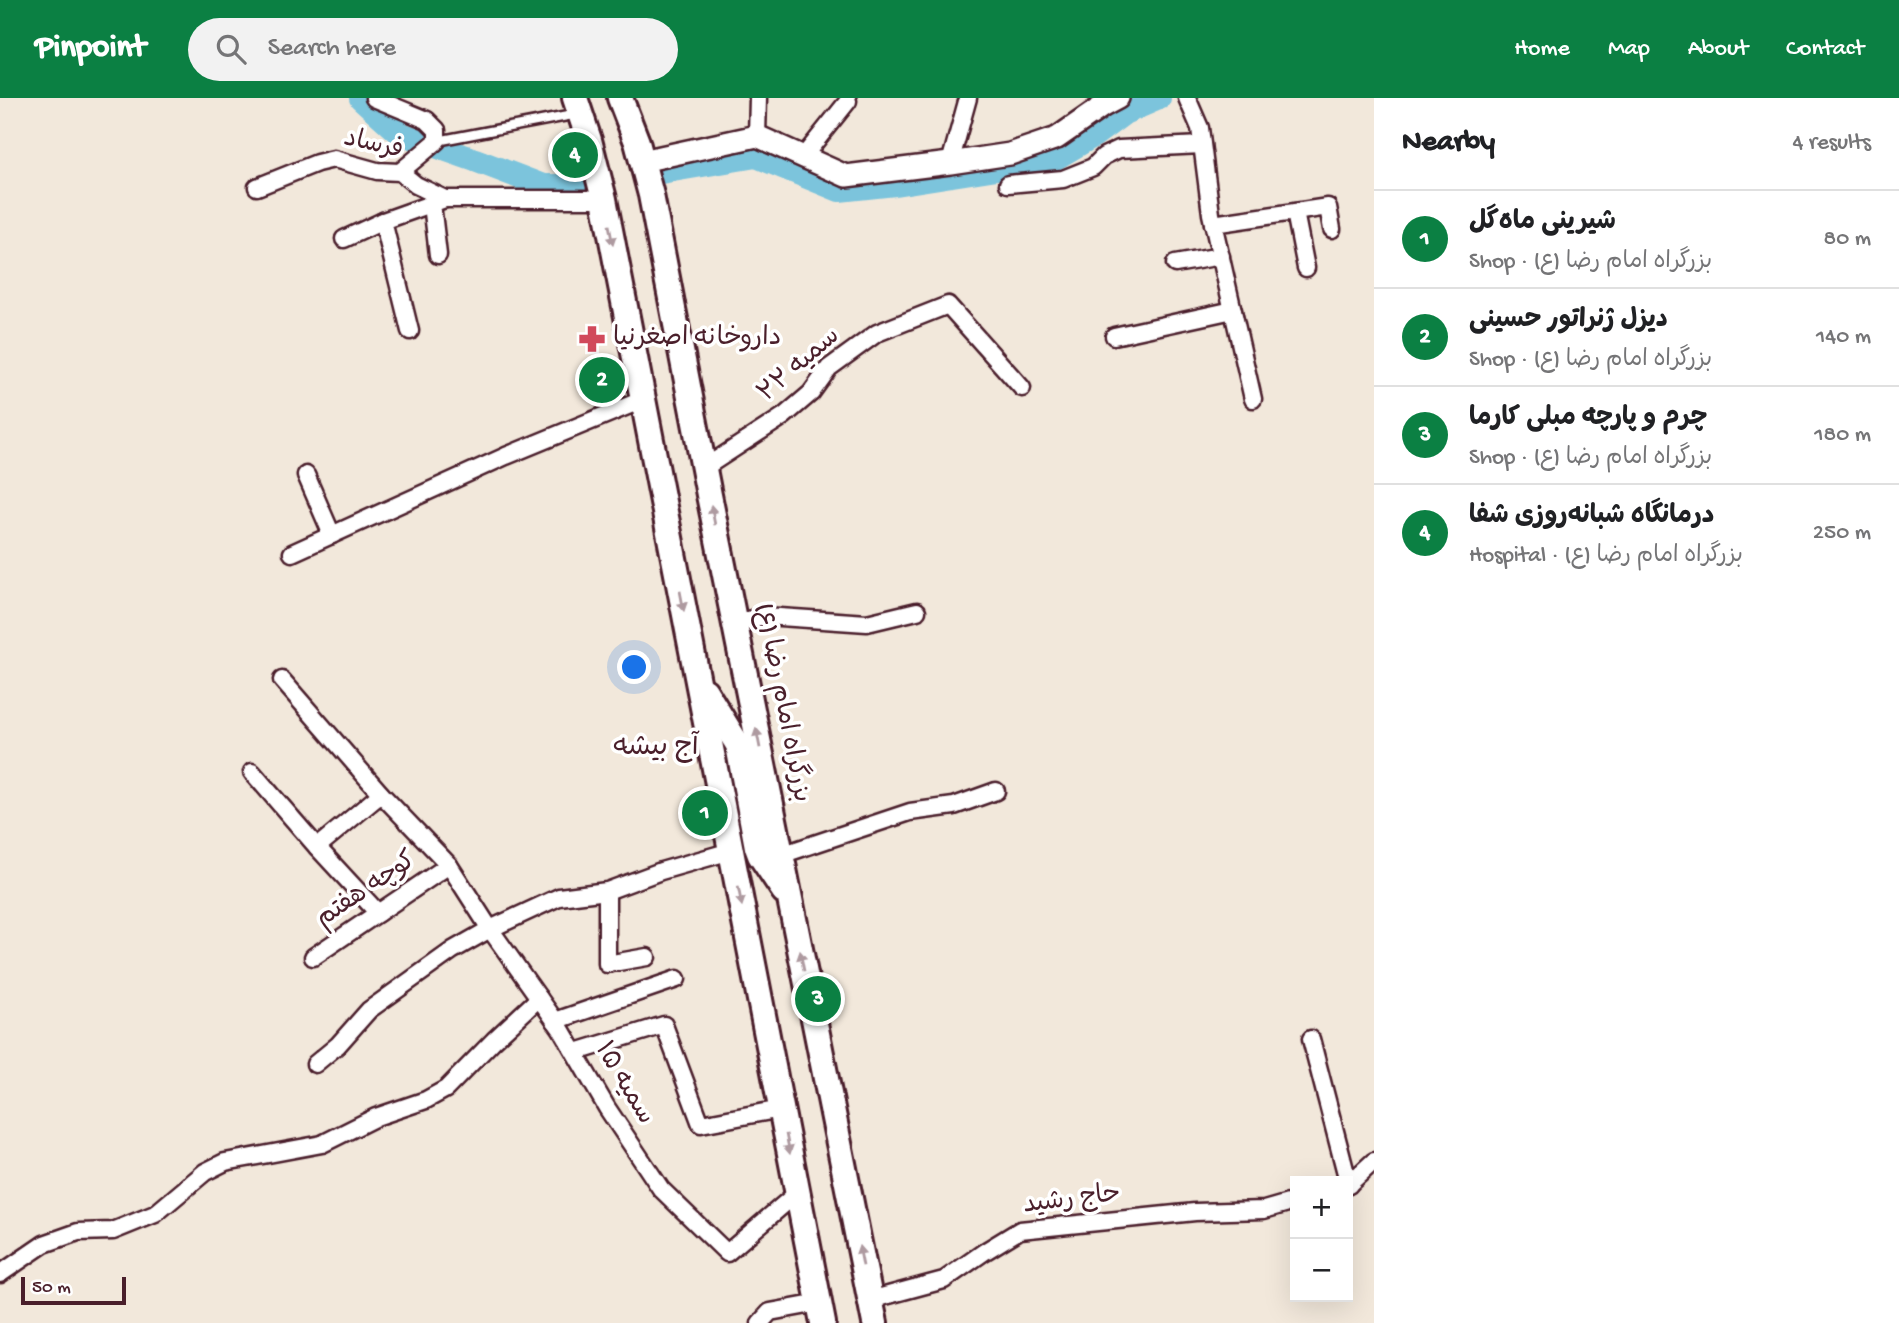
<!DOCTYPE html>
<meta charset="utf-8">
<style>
body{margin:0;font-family:"Gochi Hand","Playpen Sans Arabic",sans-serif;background:#f2f2f2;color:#202124}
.controls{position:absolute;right:21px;bottom:21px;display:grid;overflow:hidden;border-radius:0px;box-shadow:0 7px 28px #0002}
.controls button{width:63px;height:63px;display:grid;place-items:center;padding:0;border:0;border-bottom:2px solid #e0e0e0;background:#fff;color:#202124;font:35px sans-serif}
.scale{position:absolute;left:21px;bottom:18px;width:105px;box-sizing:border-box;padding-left:7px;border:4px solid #4a1f2b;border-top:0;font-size:19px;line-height:24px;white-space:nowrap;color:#4a1f2b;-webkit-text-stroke:5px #fff;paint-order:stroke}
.you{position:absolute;left:635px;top:570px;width:24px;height:24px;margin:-18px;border:5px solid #fff;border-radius:50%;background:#1a73e8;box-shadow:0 0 0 10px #1a73e833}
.badge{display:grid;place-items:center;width:46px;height:46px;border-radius:50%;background:#0b8043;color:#fff;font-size:23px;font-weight:700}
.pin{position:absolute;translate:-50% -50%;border:4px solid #fff;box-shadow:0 2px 7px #0006}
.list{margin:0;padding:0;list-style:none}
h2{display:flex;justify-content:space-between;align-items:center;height:91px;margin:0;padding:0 28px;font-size:30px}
h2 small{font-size:23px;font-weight:400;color:#757577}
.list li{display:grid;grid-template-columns:46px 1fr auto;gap:21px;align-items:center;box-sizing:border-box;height:98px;padding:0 28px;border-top:2px solid #e0e0e0}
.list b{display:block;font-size:26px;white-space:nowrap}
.list p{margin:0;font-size:23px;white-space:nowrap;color:#757577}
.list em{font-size:23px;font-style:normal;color:#757577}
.icon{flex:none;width:38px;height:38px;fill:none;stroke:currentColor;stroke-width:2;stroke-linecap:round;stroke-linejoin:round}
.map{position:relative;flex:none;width:1374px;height:1225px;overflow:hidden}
header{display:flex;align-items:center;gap:42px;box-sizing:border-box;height:98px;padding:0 35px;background:#0b8043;color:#fff}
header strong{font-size:33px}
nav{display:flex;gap:38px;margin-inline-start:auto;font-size:24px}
.search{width:490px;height:63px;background:#f2f2f2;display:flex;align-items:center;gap:18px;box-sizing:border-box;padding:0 24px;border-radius:38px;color:#757577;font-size:26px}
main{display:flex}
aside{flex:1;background:#fff}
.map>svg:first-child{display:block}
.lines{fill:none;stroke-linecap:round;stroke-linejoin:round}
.river{stroke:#7bc4dc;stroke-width:24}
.service-casing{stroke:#4a1f2b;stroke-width:13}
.minor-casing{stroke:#4a1f2b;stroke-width:21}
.secondary-casing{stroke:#4a1f2b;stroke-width:26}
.trunk-casing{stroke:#4a1f2b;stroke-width:30}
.service{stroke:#fff;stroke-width:8}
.minor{stroke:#fff;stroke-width:16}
.secondary{stroke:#fff;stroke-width:21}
.trunk{stroke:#fff;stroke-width:24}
.oneway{fill:#ae9aa0}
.labels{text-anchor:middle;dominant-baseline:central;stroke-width:7;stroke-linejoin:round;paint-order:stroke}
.street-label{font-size:26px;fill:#4a1f2b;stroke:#fff}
.poi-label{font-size:26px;fill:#4a1f2b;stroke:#fff;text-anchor:start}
.neighbourhood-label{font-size:28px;fill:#4a1f2b;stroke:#fff}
</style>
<header>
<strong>Pinpoint</strong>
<div class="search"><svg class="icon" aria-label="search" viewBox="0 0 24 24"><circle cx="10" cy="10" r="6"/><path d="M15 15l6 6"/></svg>Search here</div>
<nav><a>Home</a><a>Map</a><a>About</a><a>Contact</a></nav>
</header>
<main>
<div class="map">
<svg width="1374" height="1225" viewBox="0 0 1374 1225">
<rect width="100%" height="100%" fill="#f2e8db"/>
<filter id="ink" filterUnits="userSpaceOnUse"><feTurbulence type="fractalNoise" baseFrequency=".0143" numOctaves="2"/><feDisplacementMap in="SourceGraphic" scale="14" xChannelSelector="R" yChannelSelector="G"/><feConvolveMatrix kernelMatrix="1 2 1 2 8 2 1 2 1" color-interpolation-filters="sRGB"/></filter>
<g filter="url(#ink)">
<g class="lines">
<!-- river -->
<g class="river">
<path d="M361,0L401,36L475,62L543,88H595"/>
<path d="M655,75L756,58L839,92L895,86L1054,61L1093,38L1124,15L1159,0"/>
</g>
<defs>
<path id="service" d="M437,43L578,16"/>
<g id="minor">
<path d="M374,0L427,22L437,32V43L400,74"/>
<path d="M1187,0L1200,30L1211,116L1253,301"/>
<path d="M757,38L758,0"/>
<path d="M803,59L848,3"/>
<path d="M950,65L968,0"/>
<path d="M1008,86L1063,81L1093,69L1104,58L1119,51L1202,47"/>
<path d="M257,89L317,65L334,61L377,73L400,74L416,87L445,101H604"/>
<path d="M432,106L438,157"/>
<path d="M1295,114L1306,170"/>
<path d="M383,123L410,233"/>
<path d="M1213,126L1328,109L1332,131"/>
<path d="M344,141L383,123L445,101"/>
<path d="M1175,166L1221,158"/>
<path d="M1114,238L1233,212"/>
<path d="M704,370L784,318L811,295L829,270L877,235L948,207L1022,290"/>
<path d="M306,377L332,437"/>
<path d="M292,455L506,358L642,302"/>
<path d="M734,525L765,518L867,525L917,513"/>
<path d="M282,582L381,696L449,767L490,831L561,931L607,1010L661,1091L727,1155L797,1095"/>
<path d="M252,674L317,749L378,815"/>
<path d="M317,749L381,696"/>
<path d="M781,757L910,714L954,708L996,693"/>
<path d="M607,793V866L647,859"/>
<path d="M313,859L449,767"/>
<path d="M555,923L677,881"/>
<path d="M1311,941L1349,1087"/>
<path d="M576,954L664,927L701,1026L781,1011"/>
<path d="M315,966L338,947L369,912L453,852L490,831L559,799L607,793L661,773L731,753"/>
<path d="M1348,1087L1374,1063"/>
<path d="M0,1176L44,1146L78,1134L113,1133L155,1116L205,1074L225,1064L322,1046L376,1019L426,1002L446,991L494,942L539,900"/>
<path d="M870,1202L944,1182L984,1154L1020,1132L1195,1114L1264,1112L1295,1103"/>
<path d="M760,1225L770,1214L819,1205"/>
</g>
<path id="secondary" d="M642,63L757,38L846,78L950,65L1010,56L1057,40L1103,8L1118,0"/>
<g id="trunk">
<path d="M575,0L589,42L604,101L823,1225"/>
<path d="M620,0L637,44L651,97L709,397L875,1225"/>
<path d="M705,593L738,647L757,749L760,757L784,793"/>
</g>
</defs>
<!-- service casing -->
<use href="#service" class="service-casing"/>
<!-- minor casing -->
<use href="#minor" class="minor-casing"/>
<!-- secondary casing -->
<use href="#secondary" class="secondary-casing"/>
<!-- trunk casing -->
<use href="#trunk" class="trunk-casing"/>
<!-- service -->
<use href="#service" class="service"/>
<!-- minor -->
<use href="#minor" class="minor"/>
<!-- secondary -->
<use href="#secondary" class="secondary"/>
<!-- trunk -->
<use href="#trunk" class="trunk"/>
</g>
<!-- one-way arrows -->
<defs><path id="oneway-solid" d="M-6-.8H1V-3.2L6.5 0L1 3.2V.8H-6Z" transform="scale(1.75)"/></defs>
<g class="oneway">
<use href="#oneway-solid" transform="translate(611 137) rotate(79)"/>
<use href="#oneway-solid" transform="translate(713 417) rotate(-101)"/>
<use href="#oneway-solid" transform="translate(682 503) rotate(79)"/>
<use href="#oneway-solid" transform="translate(758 640) rotate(-101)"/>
<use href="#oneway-solid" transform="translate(740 798) rotate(79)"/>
<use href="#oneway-solid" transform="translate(802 863) rotate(-101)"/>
<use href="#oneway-solid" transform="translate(788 1046) rotate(79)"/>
<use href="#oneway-solid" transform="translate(861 1158) rotate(-101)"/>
</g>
</g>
<!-- icons -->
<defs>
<symbol id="pharmacy-bare" viewBox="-9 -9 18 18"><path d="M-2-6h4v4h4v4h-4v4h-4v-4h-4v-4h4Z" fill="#d1495b" stroke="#fff" stroke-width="2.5" paint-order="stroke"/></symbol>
</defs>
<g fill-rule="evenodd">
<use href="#pharmacy-bare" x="573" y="222" width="38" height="38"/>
</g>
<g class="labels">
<!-- street labels -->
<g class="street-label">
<text transform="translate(373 48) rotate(13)">فرساد</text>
<text transform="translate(800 268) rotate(-41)">سمیه ۲۲</text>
<text transform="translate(781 605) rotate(79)">بزرگراه امام رضا (ع)</text>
<text transform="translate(367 793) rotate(-34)">کوچه هفتم</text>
<text transform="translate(623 986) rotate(59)">سمیه ۱۵</text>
<text transform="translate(1072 1103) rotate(-7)">حاج رشید</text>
</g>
<!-- poi labels -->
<g class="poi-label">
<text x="613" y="241">داروخانه اصغرنیا</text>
</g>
<!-- neighbourhood labels -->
<g class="neighbourhood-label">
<text x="656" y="650">آج بیشه</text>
</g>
</g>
</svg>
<div class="controls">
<button>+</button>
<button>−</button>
</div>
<div class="scale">50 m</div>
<div class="you"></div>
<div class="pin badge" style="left:705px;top:715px">1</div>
<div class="pin badge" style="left:602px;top:282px">2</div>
<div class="pin badge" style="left:818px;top:901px">3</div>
<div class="pin badge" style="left:575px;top:57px">4</div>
</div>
<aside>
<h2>Nearby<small>4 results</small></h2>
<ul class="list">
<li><span class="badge">1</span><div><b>شیرینی ماه‌گل</b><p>Shop · بزرگراه امام رضا (ع)</p></div><em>80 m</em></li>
<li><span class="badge">2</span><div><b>دیزل ژنراتور حسینی</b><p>Shop · بزرگراه امام رضا (ع)</p></div><em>140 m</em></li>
<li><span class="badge">3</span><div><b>چرم و پارچه مبلی کارما</b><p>Shop · بزرگراه امام رضا (ع)</p></div><em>180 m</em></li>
<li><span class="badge">4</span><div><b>درمانگاه شبانه‌روزی شفا</b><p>Hospital · بزرگراه امام رضا (ع)</p></div><em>250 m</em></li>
</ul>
</aside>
</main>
